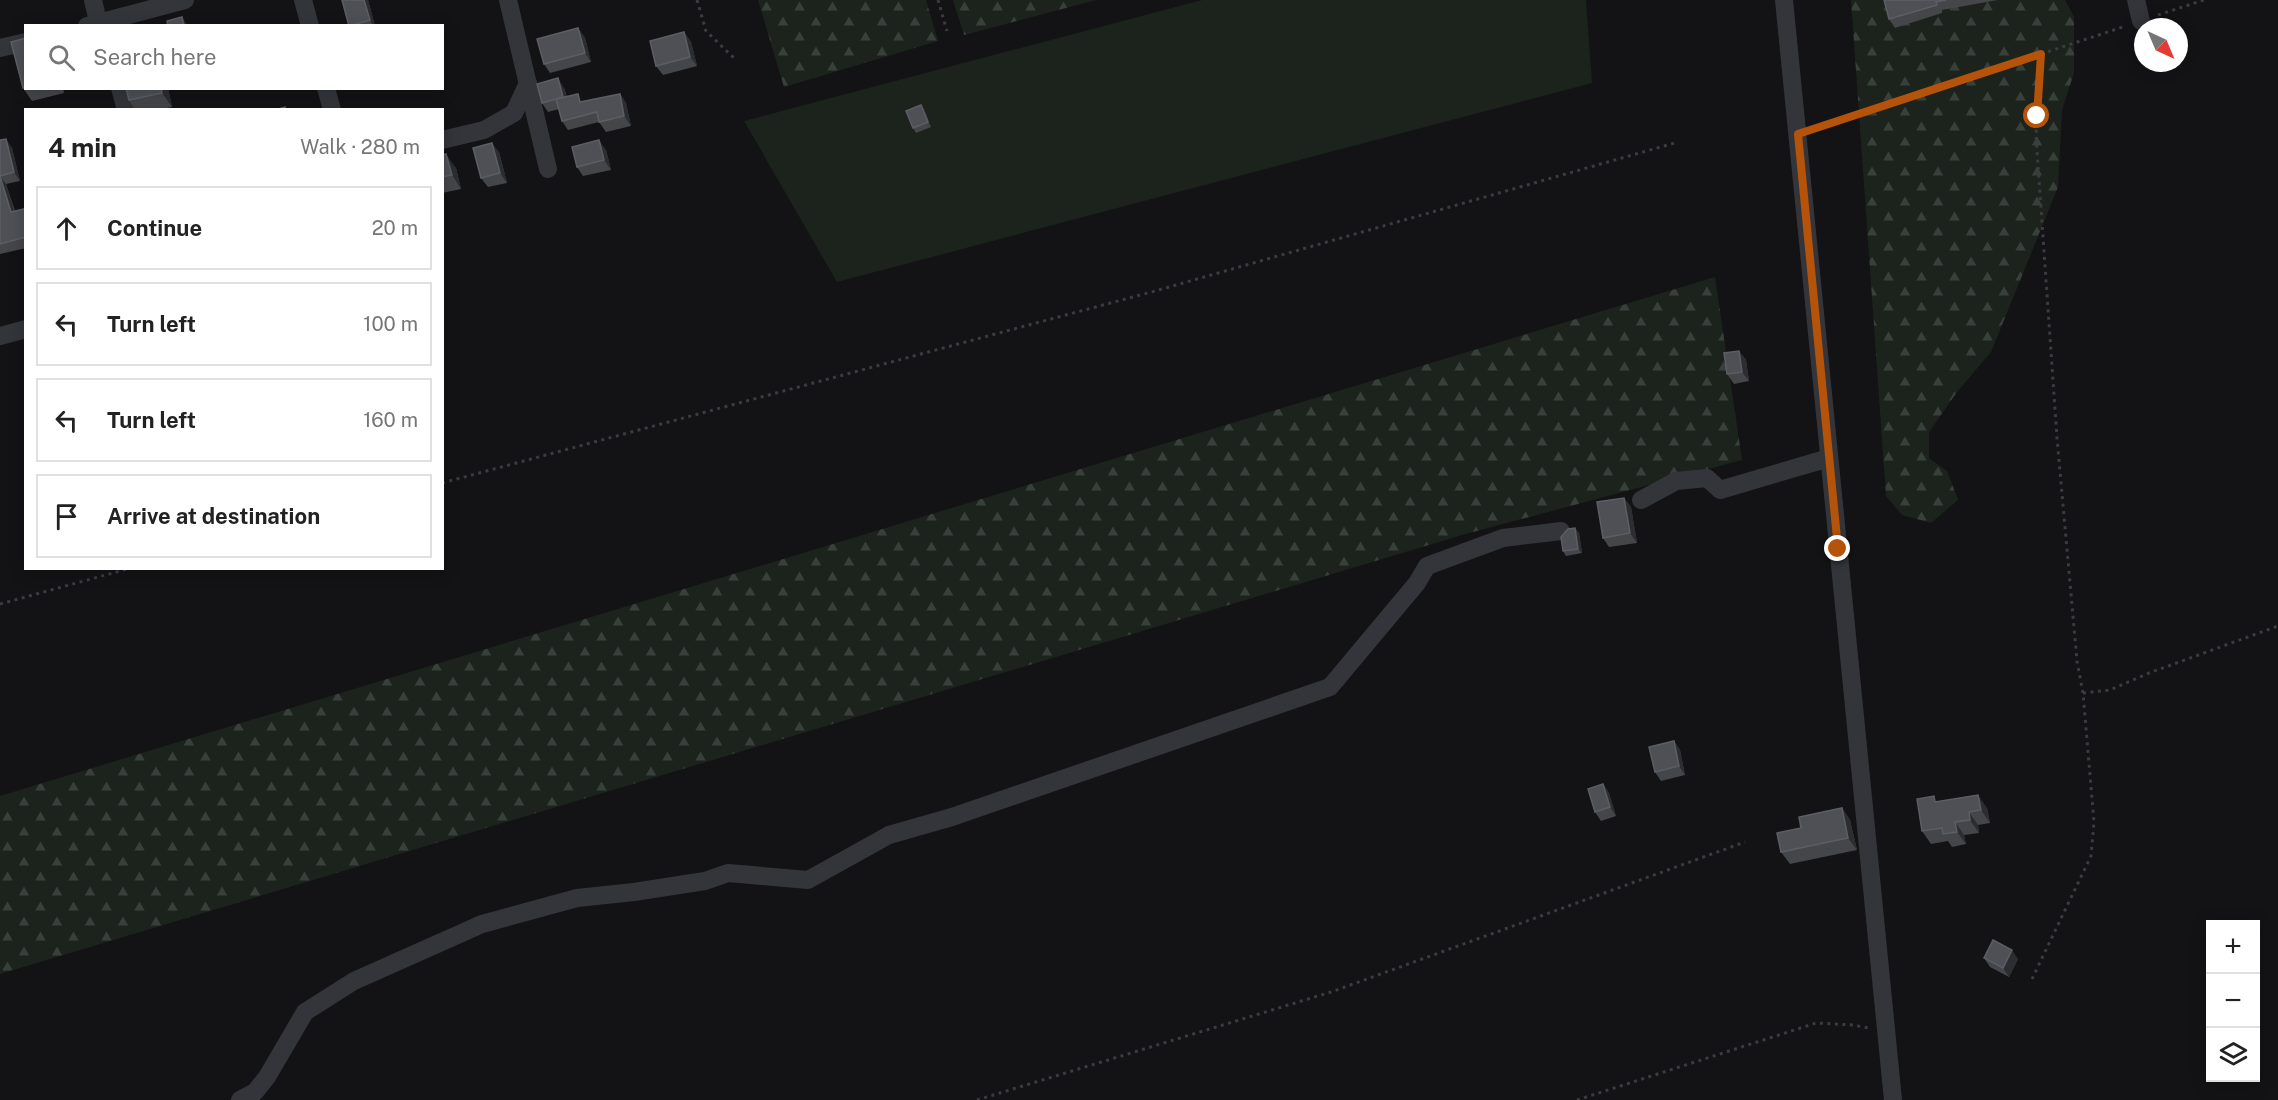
<!DOCTYPE html>
<meta charset="utf-8">
<style>
body{margin:0;font-family:"Public Sans",sans-serif;background:#f6f6f6;color:#222}
.controls{position:absolute;right:18px;bottom:18px;display:grid;overflow:hidden;border-radius:0px;box-shadow:0 3px 15px #0003}
.controls button{width:54px;height:54px;display:grid;place-items:center;padding:0;border:0;border-bottom:2px solid #e0e0e0;background:#fff;color:#222;font:30px sans-serif}
.compass{position:absolute;left:2134px;top:18px;width:54px;height:54px;border-radius:50%;background:#fff;box-shadow:0 3px 15px #0003;rotate:136deg}
.stop{position:absolute;width:18px;height:18px;margin:-14px;border:4px solid #b45309;border-radius:50%;background:#fff}
.stop.end{background:#b45309;border-color:#fff;box-shadow:0 2px 6px #0008}
.list{margin:0;padding:0;list-style:none}
h2{display:flex;justify-content:space-between;align-items:center;height:78px;margin:0;padding:0 24px;font-size:26px}
h2 small{font-size:20px;font-weight:400;color:#767676}
.list li{display:grid;grid-template-columns:39px 1fr auto;gap:18px;align-items:center;box-sizing:border-box;height:84px;margin:0 12px 12px;padding:0 12px;border:2px solid #e0e0e0;border-radius:0px}
.list b{display:block;font-size:22px;white-space:nowrap}
.list em{font-size:20px;font-style:normal;color:#767676}
.icon{flex:none;width:33px;height:33px;fill:none;stroke:currentColor;stroke-width:2;stroke-linecap:round;stroke-linejoin:round}
.map{position:relative;flex:none;width:2278px;height:1100px;overflow:hidden}
.search{position:absolute;background:#fff;box-shadow:0 3px 15px #0003;left:24px;top:24px;width:420px;height:66px;display:flex;align-items:center;gap:15px;box-sizing:border-box;padding:0 21px;border-radius:0px;color:#767676;font-size:22px}
.panel{position:absolute;background:#fff;box-shadow:0 3px 15px #0003;left:24px;top:108px;width:420px;height:462px;border-radius:0px}
.map>svg:first-child{display:block}
.green{fill:#1b231c}
.forest{fill:url(#forest-firs)}
.lines{fill:none;stroke-linecap:round;stroke-linejoin:round}
.path{stroke:#3a3c41;stroke-width:3;stroke-dasharray:3 4.5;stroke-linecap:butt}
.minor{stroke:#34353a;stroke-width:18}
.wall{fill:#44464a}
.shaded-wall{fill:#2c2d30}
.building{fill:#4f5056;stroke:#5c5e65;stroke-width:1.5}
.route{stroke:#b45309;stroke-width:8}
</style>
<div class="map">
<svg width="2278" height="1100" viewBox="0 0 2278 1100">
<defs>
<pattern id="forest-firs" width="22" height="20" patternUnits="userSpaceOnUse" patternTransform="scale(1.5)"><rect width="22" height="20" fill="#1b231c"/><path d="M5 1l3.5 6h-7zM16 11l3.5 6h-7z" fill="#39403b"/></pattern>
</defs>
<rect width="100%" height="100%" fill="#131315"/>
<!-- green -->
<path class="green" d="M1202,0H1586L1592,83L837,282L744,121Z"/>
<!-- forest -->
<g class="forest">
<path d="M758,0H926L938,41L784,87Z"/>
<path d="M953,0H1096L964,35Z"/>
<path d="M1851,0H2065L2074,17V73L2062,110L2058,187L1991,352L1957,392L1929,432V458L1947,471L1958,500L1931,523L1902,515L1886,496Z"/>
<path d="M1715,277L1742,460L1462,535L0,974V796Z"/>
</g>
<g class="lines">
<!-- path -->
<g class="path">
<path d="M697,0L706,31L734,58"/>
<path d="M938,0L947,31"/>
<path d="M2158,15L2204,0"/>
<path d="M1813,129L2126,26"/>
<path d="M442,483L1155,291L1678,142"/>
<path d="M0,604L131,568"/>
<path d="M2083,693L2110,690L2149,673L2278,626"/>
<path d="M2032,979L2091,856L2094,822L2083,693L2077,661L2057,438L2036,136L2041,54"/>
<path d="M977,1100L1331,992L1745,842"/>
<path d="M1577,1100L1816,1023L1853,1025L1869,1028"/>
</g>
<!-- minor -->
<g class="minor">
<path d="M93,0L99,26"/>
<path d="M303,0L310,26"/>
<path d="M508,0L548,169"/>
<path d="M1784,0L1893,1100"/>
<path d="M2136,0L2141,21"/>
<path d="M87,26L185,0"/>
<path d="M0,48L26,42"/>
<path d="M120,88L126,110"/>
<path d="M326,88L332,110"/>
<path d="M442,140L484,130L514,113L528,83"/>
<path d="M0,336L26,329"/>
<path d="M1641,500L1676,481L1707,478L1720,490L1829,458"/>
<path d="M240,1100L255,1092L267,1077L305,1012L354,981L482,924L577,898L634,892L705,881L728,873L808,880L889,835L952,817L1330,687L1417,583L1427,566L1503,538L1561,531"/>
</g>
</g>
<!-- wall -->
<g class="wall">
<path d="M342,0H368L375,26H349Z"/>
<path d="M1884,0H1998L1942,10V13L1895,28L1889,19Z"/>
<path d="M578,28L585,38L591,62L550,73L544,64Z"/>
<path d="M684,32L691,42L697,66L663,75L656,66Z"/>
<path d="M26,38V88H63L64,93L32,101L23,88Z"/>
<path d="M168,88L172,107L159,110H135L129,100Z"/>
<path d="M564,88L567,97L584,102L620,94L626,103L631,126L606,132L599,122L568,130L562,121L559,109L548,112L542,103Z"/>
<path d="M921,105L924,109L931,127L916,133L913,128Z"/>
<path d="M0,140L12,148L20,181L6,184L15,211L24,209L26,211V248L0,254Z"/>
<path d="M606,150L611,170L583,176L577,167Z"/>
<path d="M499,152L507,183L488,187L481,178Z"/>
<path d="M442,155L456,168L461,189L442,193Z"/>
<path d="M1739,351L1746,360L1749,381L1734,384L1727,374Z"/>
<path d="M1624,498L1631,507L1637,543L1609,547L1603,538Z"/>
<path d="M1575,528L1579,533L1582,553L1566,556L1563,551Z"/>
<path d="M1674,741L1680,750L1685,775L1661,781L1655,772Z"/>
<path d="M1603,784L1609,793L1616,816L1601,821L1595,812Z"/>
<path d="M1938,802L1987,808L1990,823L1978,825L1979,833L1964,835L1966,844L1952,847L1948,841L1931,844L1922,831Z"/>
<path d="M1842,808L1850,820L1857,850L1790,864L1781,852L1801,828Z"/>
<path d="M1984,958L2018,959L2009,977L1990,967Z"/>
</g>
<!-- shaded-wall -->
<g class="shaded-wall">
<path d="M364,0H368L375,26H373L370,20Z"/>
<path d="M182,17L188,26H184Z"/>
<path d="M578,28L585,38L591,62L585,53Z"/>
<path d="M684,32L691,42L697,66L690,57Z"/>
<path d="M558,78L564,88L569,106L563,97Z"/>
<path d="M161,88H168L172,107L162,93Z"/>
<path d="M620,94L626,103L631,126L624,116Z"/>
<path d="M921,105L924,109L931,127L928,122Z"/>
<path d="M6,139L12,148L20,181L14,172Z"/>
<path d="M599,140L606,150L611,170L604,160Z"/>
<path d="M492,143L499,152L507,183L500,173Z"/>
<path d="M446,154L456,168L461,189L452,175Z"/>
<path d="M0,176L6,184L17,221L11,212Z"/>
<path d="M1739,351L1746,360L1749,381L1742,372Z"/>
<path d="M1624,498L1631,507L1637,543L1630,533Z"/>
<path d="M1575,528L1579,533L1582,553L1578,549Z"/>
<path d="M1674,741L1680,750L1685,775L1679,766Z"/>
<path d="M1603,784L1609,793L1616,816L1610,807Z"/>
<path d="M1978,795L1987,808L1990,823L1981,810Z"/>
<path d="M1842,808L1850,820L1857,850L1848,838Z"/>
<path d="M1969,812L1978,825L1979,833L1970,820Z"/>
<path d="M1955,822L1964,835L1966,844L1957,832Z"/>
<path d="M2012,950L2018,959L2009,977L2003,968Z"/>
</g>
<!-- building -->
<g class="building">
<path d="M342,0H364L370,20L349,26Z"/>
<path d="M1884,0H1946L1936,2L1937,5L1889,19Z"/>
<path d="M182,17L184,26H168L167,21Z"/>
<path d="M578,28L585,53L544,64L537,39Z"/>
<path d="M684,32L690,57L656,66L650,41Z"/>
<path d="M26,38V87L23,88L11,42Z"/>
<path d="M558,78L563,97L542,103L537,84Z"/>
<path d="M126,88H161L162,93L129,100Z"/>
<path d="M578,94L580,102L620,94L624,116L599,122L597,112L562,121L556,99Z"/>
<path d="M921,105L928,122L913,128L906,111Z"/>
<path d="M285,107V110H275Z"/>
<path d="M6,139L14,172L0,176L11,212L24,209L26,215V237L0,244V140Z"/>
<path d="M599,140L604,160L577,167L572,147Z"/>
<path d="M492,143L500,173L481,178L473,148Z"/>
<path d="M446,154L452,175L442,177V155Z"/>
<path d="M1739,351L1742,372L1727,374L1724,353Z"/>
<path d="M1624,498L1630,533L1603,538L1597,502Z"/>
<path d="M1575,528L1578,549L1563,551L1561,537L1568,529Z"/>
<path d="M1674,741L1679,766L1655,772L1649,747Z"/>
<path d="M1603,784L1610,807L1595,812L1588,789Z"/>
<path d="M1978,795L1981,810L1969,812L1970,820L1955,822L1957,832L1943,834L1942,828L1922,831L1917,799L1934,796L1935,802Z"/>
<path d="M1842,808L1848,838L1781,852L1777,833L1801,828L1799,817Z"/>
<path d="M1993,940L2012,950L2003,968L1984,958Z"/>
</g>
<g class="lines">
<!-- route -->
<path class="route" d="M1838,549L1798,134L2041,54L2037,116"/>
</g>
</svg>
<div class="controls">
<button>+</button>
<button>−</button>
<button><svg class="icon" aria-label="layers" viewBox="0 0 24 24"><path d="M12 4l9 5-9 5-9-5zM3 14l9 5 9-5"/></svg></button>
</div>
<svg class="compass" viewBox="-18 -18 36 36"><path d="M0-13l5 13h-10z" fill="#e53935"/><path d="M0 13l5-13h-10z" fill="#767676"/></svg>
<div class="stop" style="left:2037px;top:116px"></div>
<div class="stop end" style="left:1838px;top:549px"></div>
<div class="search"><svg class="icon" aria-label="search" viewBox="0 0 24 24"><circle cx="10" cy="10" r="6"/><path d="M15 15l6 6"/></svg>Search here</div>
<section class="panel">
<h2>4 min<small>Walk · 280 m</small></h2>
<ul class="list">
<li><svg class="icon" aria-label="ahead" viewBox="0 0 24 24"><path d="M12 20V5M6 11l6-6 6 6"/></svg><div><b>Continue</b></div><em>20 m</em></li>
<li><svg class="icon" aria-label="left" viewBox="0 0 24 24"><path d="M17 20v-9H6M10 6l-5 5 5 5"/></svg><div><b>Turn left</b></div><em>100 m</em></li>
<li><svg class="icon" aria-label="left" viewBox="0 0 24 24"><path d="M17 20v-9H6M10 6l-5 5 5 5"/></svg><div><b>Turn left</b></div><em>160 m</em></li>
<li><svg class="icon" aria-label="arrive" viewBox="0 0 24 24"><path d="M6 21V4h12l-3 4 3 4H6"/></svg><div><b>Arrive at destination</b></div></li>
</ul>
</section>
</div>
